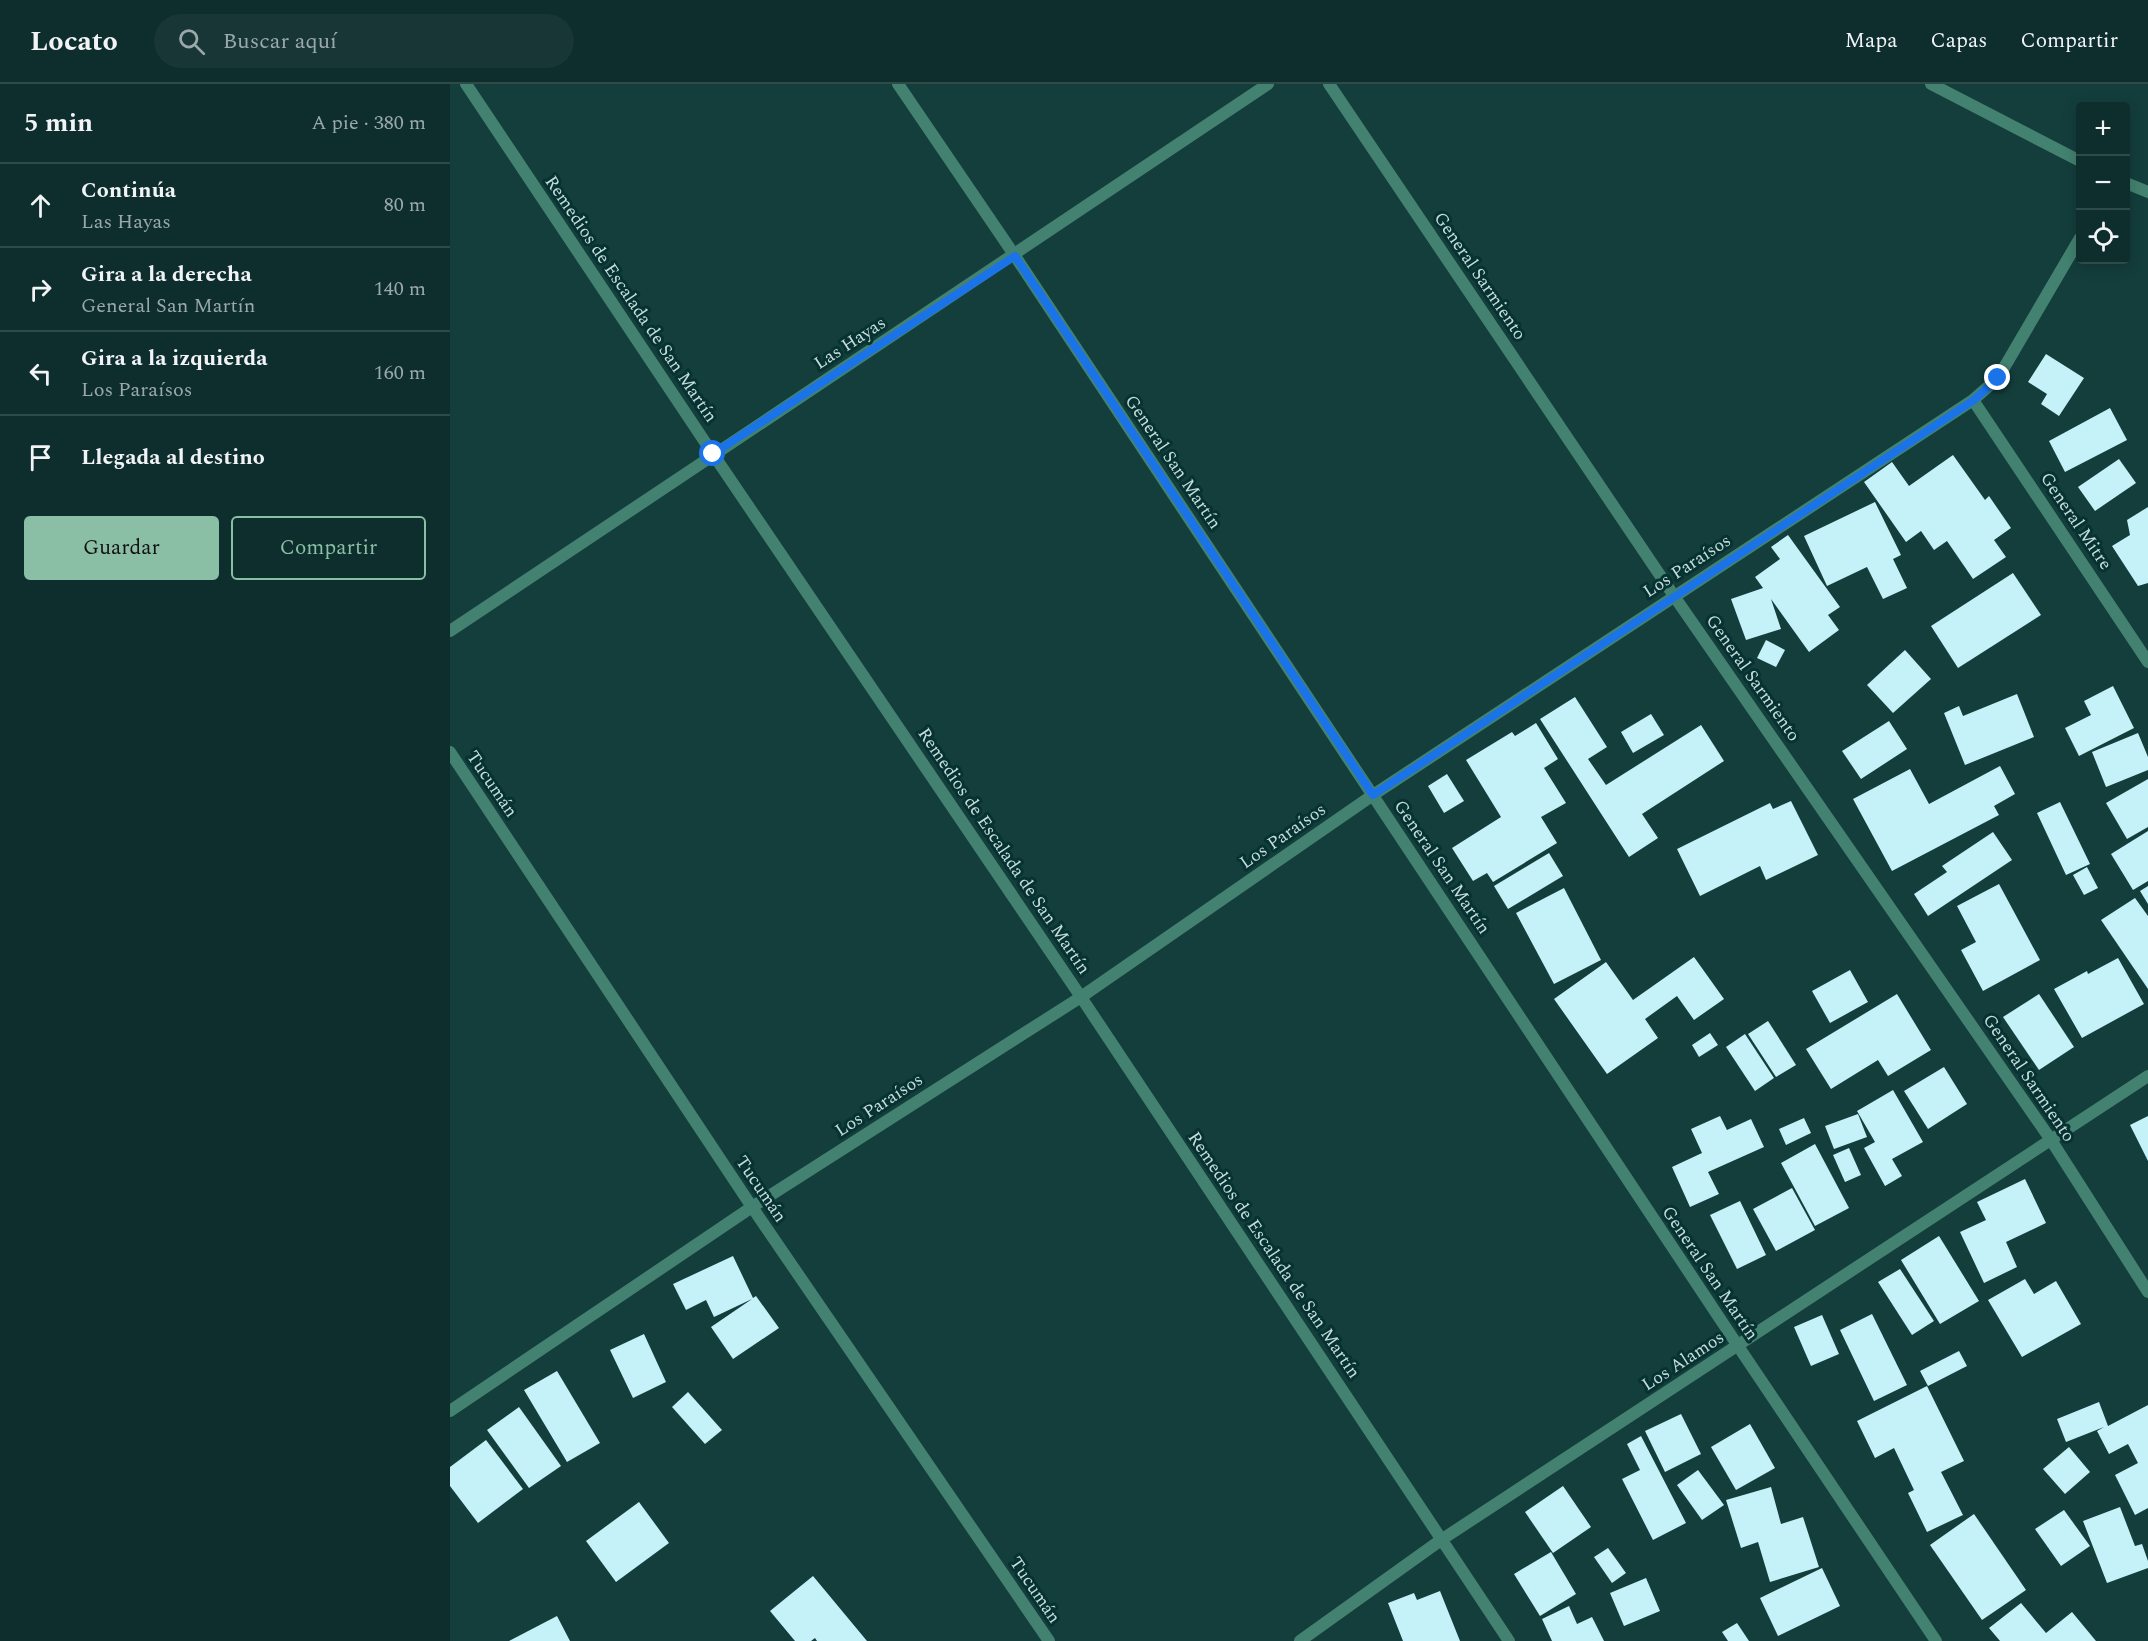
<!DOCTYPE html>
<html lang="es">
<meta charset="utf-8">
<style>
body{margin:0;font-family:Spectral,serif;background:#173635;color:#f1f3f6}
.controls{position:absolute;right:18px;top:18px;display:grid;overflow:hidden;border-radius:6px;box-shadow:0 3px 15px #0003}
.controls button{width:54px;height:54px;display:grid;place-items:center;padding:0;border:0;border-bottom:2px solid #2e4a49;background:#0e2e2d;color:#f1f3f6;font:30px sans-serif}
.stop{position:absolute;width:18px;height:18px;margin:-14px;border:4px solid #1a73e8;border-radius:50%;background:#fff}
.stop.end{background:#1a73e8;border-color:#fff;box-shadow:0 2px 6px #0008}
.list{margin:0;padding:0;list-style:none}
h2{display:flex;justify-content:space-between;align-items:center;height:78px;margin:0;padding:0 24px;font-size:26px}
h2 small{font-size:20px;font-weight:400;color:#9ba8aa}
.list li{display:grid;grid-template-columns:39px 1fr auto;gap:18px;align-items:center;box-sizing:border-box;height:84px;padding:0 24px;border-top:2px solid #2e4a49}
.list b{display:block;font-size:22px;white-space:nowrap}
.list p{margin:0;font-size:20px;white-space:nowrap;color:#9ba8aa}
.list em{font-size:20px;font-style:normal;color:#9ba8aa}
.actions{display:flex;gap:12px;padding:18px 24px}
.actions a{flex:1;padding:14px 0;border:2px solid #8abfa5;border-radius:6px;text-align:center;font-size:21px;color:#8abfa5}
.actions .main{background:#8abfa5;color:#111}
.icon{flex:none;width:33px;height:33px;fill:none;stroke:currentColor;stroke-width:2;stroke-linecap:round;stroke-linejoin:round}
.map{position:relative;flex:none;width:1698px;height:1557px;overflow:hidden}
header{display:flex;align-items:center;gap:36px;box-sizing:border-box;height:84px;padding:0 30px;background:#0e2e2d;border-bottom:2px solid #2e4a49}
header strong{font-size:28px}
nav{display:flex;gap:33px;margin-inline-start:auto;font-size:21px}
.search{width:420px;height:54px;background:#173635;display:flex;align-items:center;gap:15px;box-sizing:border-box;padding:0 21px;border-radius:33px;color:#9ba8aa;font-size:22px}
main{display:flex}
aside{flex:1;background:#0e2e2d}
.map>svg:first-child{display:block}
.building{fill:#c5f1f8}
.lines{fill:none;stroke-linecap:round;stroke-linejoin:round}
.street{stroke:#438270;stroke-width:12}
.route{stroke:#1a73e8;stroke-width:8}
.labels{text-anchor:middle;dominant-baseline:central;stroke-width:6;stroke-linejoin:round;paint-order:stroke}
.street-label{font-size:18px;fill:#c7dddb;stroke:#063332}
</style>
<header>
<strong>Locato</strong>
<div class="search"><svg class="icon" aria-label="search" viewBox="0 0 24 24"><circle cx="10" cy="10" r="6"/><path d="M15 15l6 6"/></svg>Buscar aquí</div>
<nav><a>Mapa</a><a>Capas</a><a>Compartir</a></nav>
</header>
<main>
<aside>
<h2>5 min<small>A pie · 380 m</small></h2>
<ul class="list">
<li><svg class="icon" aria-label="ahead" viewBox="0 0 24 24"><path d="M12 20V5M6 11l6-6 6 6"/></svg><div><b>Continúa</b><p>Las Hayas</p></div><em>80 m</em></li>
<li><svg class="icon" aria-label="right" viewBox="0 0 24 24"><path d="M7 20v-9h11M14 6l5 5-5 5"/></svg><div><b>Gira a la derecha</b><p>General San Martín</p></div><em>140 m</em></li>
<li><svg class="icon" aria-label="left" viewBox="0 0 24 24"><path d="M17 20v-9H6M10 6l-5 5 5 5"/></svg><div><b>Gira a la izquierda</b><p>Los Paraísos</p></div><em>160 m</em></li>
<li><svg class="icon" aria-label="arrive" viewBox="0 0 24 24"><path d="M6 21V4h12l-3 4 3 4H6"/></svg><div><b>Llegada al destino</b></div></li>
</ul>
<div class="actions"><a class="main">Guardar</a><a>Compartir</a></div>
</aside>
<div class="map">
<svg width="1698" height="1557" viewBox="0 0 1698 1557">
<rect width="100%" height="100%" fill="#133e3c"/>
<!-- building -->
<g class="building">
<path d="M1596,270L1634,294L1609,332L1591,320L1597,310L1578,298Z"/>
<path d="M1660,324L1677,356L1615,388L1599,357Z"/>
<path d="M1503,371L1535,416L1539,412L1561,444L1544,456L1556,473L1523,495L1497,457L1484,466L1471,447L1456,458L1414,398L1442,378L1459,402Z"/>
<path d="M1669,375L1686,399L1645,427L1628,403Z"/>
<path d="M1425,418L1451,471L1443,475L1457,504L1433,515L1417,483L1377,502L1354,452Z"/>
<path d="M1698,423V499L1688,502L1662,462L1680,451L1677,436Z"/>
<path d="M1338,451L1390,523L1378,531L1389,546L1359,568L1321,515L1331,545L1296,556L1281,515L1313,504L1305,493L1330,475L1321,463Z"/>
<path d="M1563,489L1591,531L1508,584L1481,542Z"/>
<path d="M1316,556L1335,566L1326,583L1307,574Z"/>
<path d="M1455,566L1481,595L1443,629L1417,601Z"/>
<path d="M1663,602L1684,644L1629,672L1615,644L1641,631L1634,617Z"/>
<path d="M1567,610L1584,653L1515,681L1494,629L1509,622L1513,632Z"/>
<path d="M1125,613L1157,663L1138,675L1156,701L1251,641L1274,677L1192,730L1208,754L1179,773L1090,635Z"/>
<path d="M1201,630L1214,651L1183,669L1171,648Z"/>
<path d="M1439,637L1457,665L1411,695L1392,667Z"/>
<path d="M1086,639L1108,675L1094,684L1116,719L1091,733L1107,759L1043,798L1037,789L1023,797L1002,764L1051,733L1016,676L1062,648L1065,652Z"/>
<path d="M1688,649L1698,673V686L1656,703L1642,668Z"/>
<path d="M1550,682L1565,710L1544,722L1549,731L1442,787L1403,715L1460,685L1479,720Z"/>
<path d="M997,690L1014,717L994,729L978,702Z"/>
<path d="M1698,695V743L1677,755L1656,719Z"/>
<path d="M1341,717L1368,771L1316,796L1310,782L1250,812L1227,765L1320,719L1323,725Z"/>
<path d="M1610,718L1640,780L1616,791L1587,729Z"/>
<path d="M1698,747V797L1683,806L1661,770Z"/>
<path d="M1543,748L1562,776L1478,832L1464,810L1497,788L1492,782Z"/>
<path d="M1099,769L1113,792L1058,825L1044,802Z"/>
<path d="M1637,783L1648,804L1634,811L1623,791Z"/>
<path d="M1549,800L1590,876L1533,907L1511,866L1526,858L1507,822Z"/>
<path d="M1698,802V820L1690,807Z"/>
<path d="M1114,804L1151,876L1104,900L1066,829Z"/>
<path d="M1685,814L1698,832V905L1651,836Z"/>
<path d="M1244,873L1274,915L1244,936L1227,912L1195,935L1208,954L1157,990L1104,915L1156,878L1183,916Z"/>
<path d="M1668,874L1694,920L1632,954L1604,905L1637,887L1638,890Z"/>
<path d="M1400,886L1418,918L1380,939L1362,907Z"/>
<path d="M1447,910L1481,966L1438,992L1428,976L1381,1005L1356,965Z"/>
<path d="M1589,910L1624,963L1589,986L1553,933Z"/>
<path d="M1318,937L1346,981L1326,993L1298,950Z"/>
<path d="M1260,949L1268,961L1249,973L1242,961Z"/>
<path d="M1295,950L1324,994L1305,1007L1276,963Z"/>
<path d="M1494,983L1517,1020L1478,1045L1454,1007Z"/>
<path d="M1443,1006L1473,1058L1442,1075L1452,1092L1435,1102L1414,1064L1425,1058L1407,1027Z"/>
<path d="M1408,1030L1417,1053L1384,1065L1375,1042Z"/>
<path d="M1270,1032L1277,1046L1301,1035L1314,1063L1258,1088L1269,1110L1240,1123L1222,1083L1252,1069L1241,1045Z"/>
<path d="M1698,1032V1077L1680,1041Z"/>
<path d="M1354,1034L1361,1049L1336,1061L1329,1045Z"/>
<path d="M1365,1060L1399,1124L1365,1142L1331,1079Z"/>
<path d="M1399,1064L1411,1091L1395,1098L1383,1071Z"/>
<path d="M1575,1095L1596,1139L1556,1158L1567,1183L1534,1199L1510,1148L1536,1136L1527,1118Z"/>
<path d="M1342,1104L1365,1146L1326,1167L1303,1125Z"/>
<path d="M1290,1117L1316,1171L1287,1185L1260,1131Z"/>
<path d="M1489,1152L1529,1217L1490,1240L1451,1176Z"/>
<path d="M283,1172L303,1214L306,1212L329,1244L283,1275L261,1243L302,1215L264,1233L256,1216L236,1226L223,1200Z"/>
<path d="M1450,1185L1484,1237L1462,1251L1428,1198Z"/>
<path d="M1575,1195L1584,1210L1606,1197L1631,1240L1572,1273L1538,1216Z"/>
<path d="M1422,1230L1457,1301L1424,1317L1390,1246Z"/>
<path d="M1372,1231L1389,1270L1361,1282L1344,1243Z"/>
<path d="M194,1250L216,1298L183,1314L160,1266Z"/>
<path d="M1509,1267L1517,1282L1478,1302L1470,1287Z"/>
<path d="M107,1287L150,1359L117,1378L74,1306Z"/>
<path d="M1477,1302L1514,1377L1491,1388L1513,1431L1477,1448L1458,1409L1464,1406L1444,1364L1425,1374L1407,1337Z"/>
<path d="M238,1308L272,1346L255,1360L222,1323Z"/>
<path d="M1649,1318L1658,1342L1698,1321V1424L1685,1431L1665,1391L1688,1379L1678,1360L1659,1370L1647,1347L1654,1343L1616,1358L1607,1335Z"/>
<path d="M69,1323L111,1382L79,1404L37,1346Z"/>
<path d="M1231,1330L1251,1370L1215,1388L1195,1347Z"/>
<path d="M1300,1340L1325,1384L1286,1406L1261,1363Z"/>
<path d="M1191,1352L1236,1439L1203,1456L1172,1395L1190,1386L1177,1360Z"/>
<path d="M36,1356L73,1405L28,1439L0,1402V1383Z"/>
<path d="M1619,1363L1640,1388L1615,1410L1593,1385Z"/>
<path d="M1248,1386L1274,1421L1252,1436L1227,1401Z"/>
<path d="M1113,1402L1141,1443L1103,1469L1075,1428Z"/>
<path d="M1321,1403L1331,1440L1353,1433L1369,1483L1320,1498L1308,1458L1291,1464L1276,1416Z"/>
<path d="M189,1418L219,1459L166,1498L136,1457Z"/>
<path d="M1670,1423L1685,1462L1692,1460L1698,1477V1484L1657,1499L1633,1437Z"/>
<path d="M1614,1426L1640,1462L1611,1482L1585,1445Z"/>
<path d="M1524,1430L1576,1506L1532,1536L1480,1461Z"/>
<path d="M1158,1464L1176,1489L1162,1499L1144,1473Z"/>
<path d="M1101,1468L1126,1510L1090,1532L1064,1490Z"/>
<path d="M1372,1484L1390,1522L1328,1552L1310,1514Z"/>
<path d="M363,1492L417,1557H367L365,1554L361,1557H345L320,1527Z"/>
<path d="M1196,1494L1210,1527L1174,1542L1160,1509Z"/>
<path d="M990,1507L1010,1557H953L938,1519L964,1509L967,1516Z"/>
<path d="M1571,1519L1596,1549L1622,1528L1646,1557H1550L1539,1544Z"/>
<path d="M1119,1522L1127,1540L1142,1533L1154,1557H1102L1092,1535Z"/>
<path d="M107,1532L120,1557H59Z"/>
<path d="M1287,1539L1299,1557H1278L1272,1548Z"/>
</g>
<g class="lines">
<!-- street -->
<g class="street">
<path d="M16,0L263,370L631,913L1059,1557"/>
<path d="M448,0L565,172L1288,1262L1486,1557"/>
<path d="M879,0L1224,512L1601,1056L1698,1208"/>
<path d="M1481,0L1630,77"/>
<path d="M1676,99L1698,108"/>
<path d="M1523,316L1698,578"/>
<path d="M0,547C272,364 547,184 818,0"/>
<path d="M0,668L302,1123L599,1557"/>
<path d="M0,1327L302,1123L631,913L923,711L1523,316L1548,294L1630,154"/>
<path d="M850,1557L991,1456L1698,992"/>
</g>
</g>
<g class="lines">
<!-- route -->
<path class="route" d="M263,370L565,172L923,711L1524,316L1548,294"/>
</g>
<g class="labels">
<!-- street labels -->
<g class="street-label">
<text transform="translate(1030 192) rotate(56)">General Sarmiento</text>
<text transform="translate(181 215) rotate(56)">Remedios de Escalada de San Martín</text>
<text transform="translate(400 259) rotate(-33)">Las Hayas</text>
<text transform="translate(723 378) rotate(56)">General San Martín</text>
<text transform="translate(1626 437) rotate(56)">General Mitre</text>
<text transform="translate(1237 482) rotate(-33)">Los Paraísos</text>
<text transform="translate(1303 594) rotate(55)">General Sarmiento</text>
<text transform="translate(42 700) rotate(56)">Tucumán</text>
<text transform="translate(833 752) rotate(-35)">Los Paraísos</text>
<text transform="translate(554 767) rotate(56)">Remedios de Escalada de San Martín</text>
<text transform="translate(992 783) rotate(56)">General San Martín</text>
<text transform="translate(1579 994) rotate(56)">General Sarmiento</text>
<text transform="translate(429 1021) rotate(-33)">Los Paraísos</text>
<text transform="translate(311 1105) rotate(56)">Tucumán</text>
<text transform="translate(824 1171) rotate(56)">Remedios de Escalada de San Martín</text>
<text transform="translate(1260 1189) rotate(56)">General San Martín</text>
<text transform="translate(1233 1277) rotate(-33)">Los Alamos</text>
<text transform="translate(585 1506) rotate(56)">Tucumán</text>
</g>
</g>
</svg>
<div class="controls">
<button>+</button>
<button>−</button>
<button><svg class="icon" aria-label="locate" viewBox="0 0 24 24"><circle cx="12" cy="12" r="6"/><path d="M12 2v4M12 18v4M2 12h4M18 12h4"/></svg></button>
</div>
<div class="stop" style="left:263px;top:370px"></div>
<div class="stop end" style="left:1548px;top:294px"></div>
</div>
</main>
